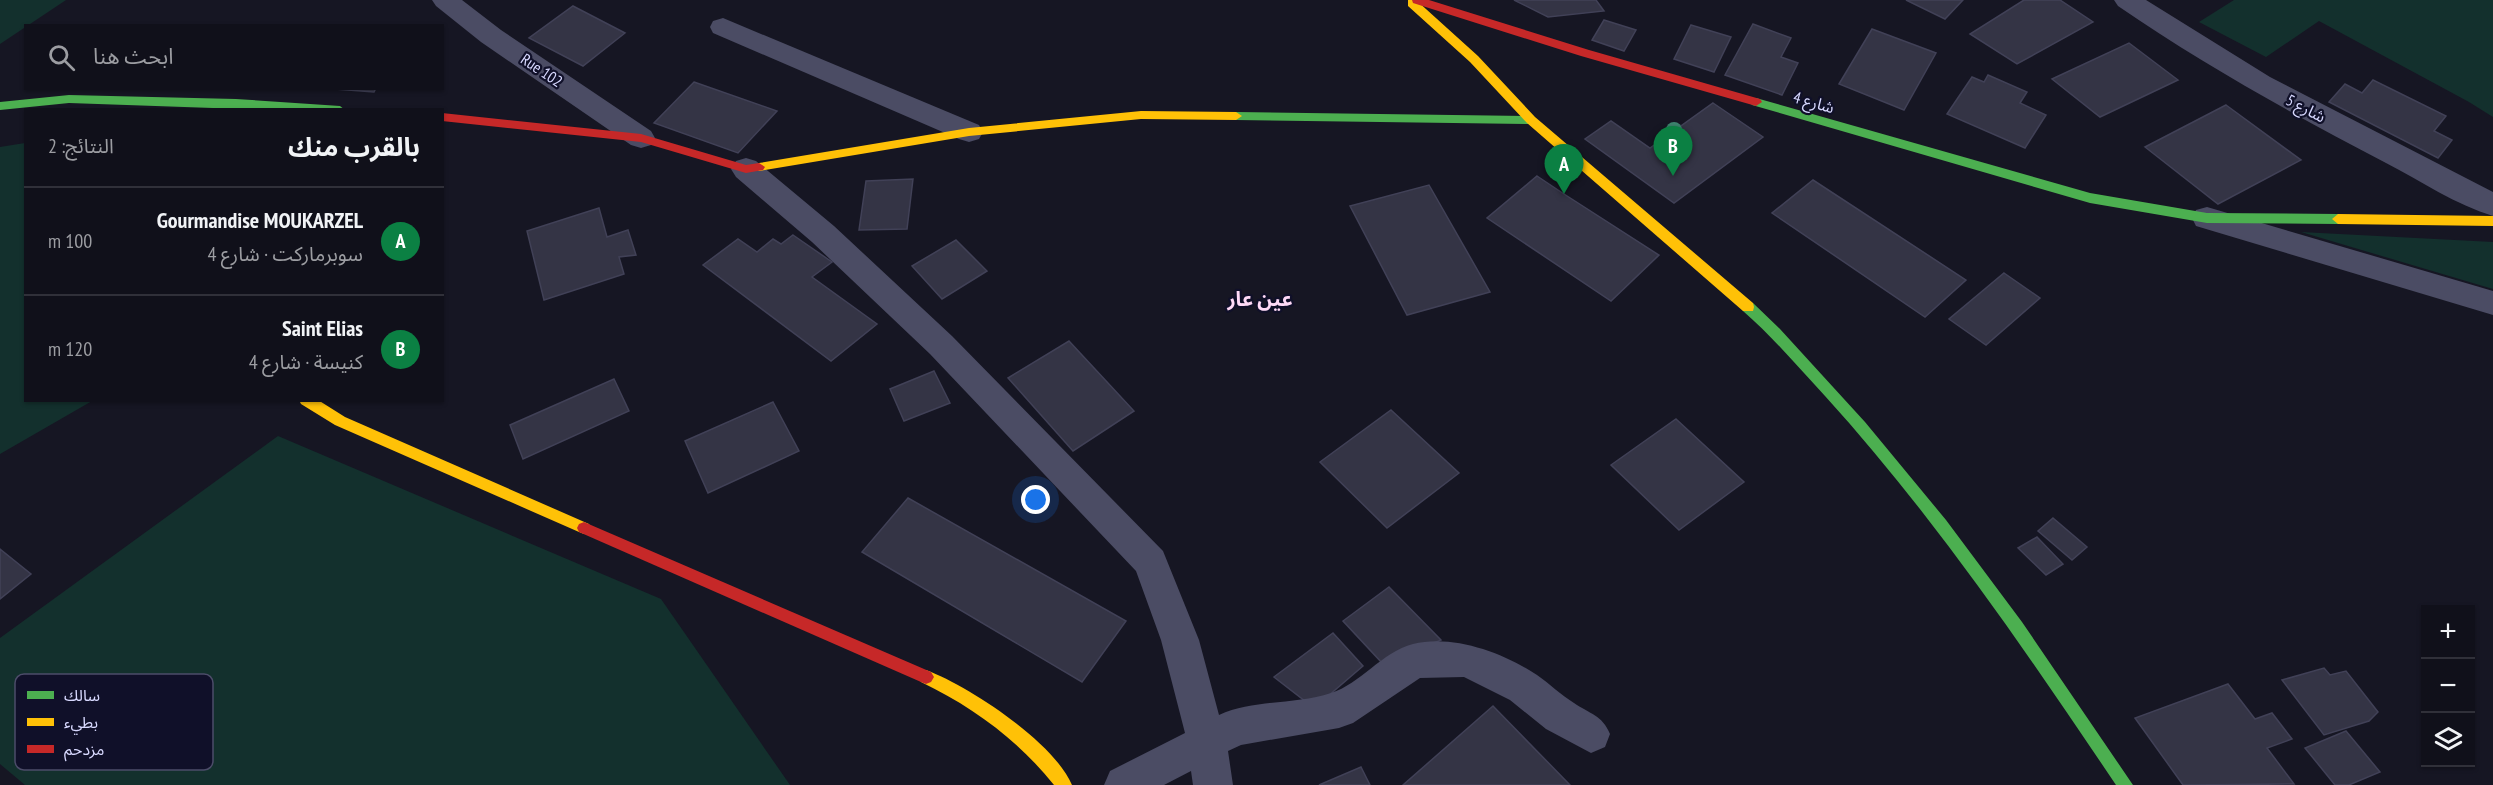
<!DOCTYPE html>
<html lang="ar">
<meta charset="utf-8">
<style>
body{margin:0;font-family:"PT Sans Narrow","Noto Sans Arabic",sans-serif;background:#1e1e27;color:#f1f3f6;direction:rtl}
.controls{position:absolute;right:18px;bottom:18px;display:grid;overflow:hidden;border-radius:0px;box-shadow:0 2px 4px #0004}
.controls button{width:54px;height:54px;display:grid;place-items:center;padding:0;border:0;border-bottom:2px solid #303039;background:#10101a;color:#f1f3f6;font:30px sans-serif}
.you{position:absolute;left:1036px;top:500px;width:21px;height:21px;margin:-15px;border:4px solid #fff;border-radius:50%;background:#1a73e8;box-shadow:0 0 0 9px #1a73e833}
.badge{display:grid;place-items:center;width:39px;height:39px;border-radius:50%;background:#0b8043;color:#fff;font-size:20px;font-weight:700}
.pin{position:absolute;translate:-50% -50px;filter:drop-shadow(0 2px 3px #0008)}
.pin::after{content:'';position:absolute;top:32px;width:21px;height:18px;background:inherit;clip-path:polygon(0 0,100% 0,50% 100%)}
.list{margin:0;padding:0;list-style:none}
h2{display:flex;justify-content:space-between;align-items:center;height:78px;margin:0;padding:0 24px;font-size:26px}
h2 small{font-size:20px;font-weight:400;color:#9c9da2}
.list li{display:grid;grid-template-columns:39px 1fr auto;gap:18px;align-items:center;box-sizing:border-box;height:108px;padding:0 24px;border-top:2px solid #303039}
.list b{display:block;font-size:22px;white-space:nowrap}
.list p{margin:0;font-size:20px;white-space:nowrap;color:#9c9da2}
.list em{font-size:20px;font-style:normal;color:#9c9da2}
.icon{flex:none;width:33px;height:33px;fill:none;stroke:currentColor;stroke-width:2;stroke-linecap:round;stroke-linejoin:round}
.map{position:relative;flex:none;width:2493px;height:785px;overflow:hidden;direction:ltr}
.search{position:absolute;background:#10101a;box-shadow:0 2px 4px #0004;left:24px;top:24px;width:420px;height:66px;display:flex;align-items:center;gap:15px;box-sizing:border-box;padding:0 21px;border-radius:0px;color:#9c9da2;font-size:22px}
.panel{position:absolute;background:#10101a;box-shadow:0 2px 4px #0004;left:24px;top:108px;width:420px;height:294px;border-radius:0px;direction:rtl}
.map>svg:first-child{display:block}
.green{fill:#13302d}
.building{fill:#343445;stroke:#414157;stroke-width:1.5}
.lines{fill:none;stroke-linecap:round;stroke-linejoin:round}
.street{fill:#4b4c64;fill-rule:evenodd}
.fast{fill:#4caf50;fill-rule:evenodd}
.slow{fill:#ffc107;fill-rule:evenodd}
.jam{fill:#c62828;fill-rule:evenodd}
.tree{fill:#3f8771}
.labels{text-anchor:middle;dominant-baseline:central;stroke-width:4.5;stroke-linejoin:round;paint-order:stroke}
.street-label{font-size:16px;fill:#d8d9ff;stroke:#101029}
.quarter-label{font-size:20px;font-weight:bold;fill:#ffdaf7;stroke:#101029}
.key{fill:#101029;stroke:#4c4c69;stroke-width:1.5}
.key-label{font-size:16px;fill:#d8d9ff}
</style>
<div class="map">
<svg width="2493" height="785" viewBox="0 0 2493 785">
<rect width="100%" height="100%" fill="#161623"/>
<!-- green -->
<g class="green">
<path d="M0,0H66L0,44Z"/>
<path d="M2234,0H2493V117L2469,102L2319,21L2266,57L2199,22Z"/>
<path d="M25,143L26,400L92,401L0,454V147Z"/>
<path d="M2301,232L2493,242V289Z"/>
<path d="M278,436L661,599L790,785H25L0,764V638Z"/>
</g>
<!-- building -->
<g class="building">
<path d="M1514,0H1596L1604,11L1548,17Z"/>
<path d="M1906,0H1963L1945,19Z"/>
<path d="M2024,0H2060L2093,22L2017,64L1970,34Z"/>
<path d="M573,6L625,33L583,66L529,38Z"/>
<path d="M1604,20L1636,30L1624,51L1592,40Z"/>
<path d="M1753,24L1791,38L1781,57L1798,63L1782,95L1725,75Z"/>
<path d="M1691,25L1731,37L1714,72L1674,59Z"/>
<path d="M1872,29L1936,53L1904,110L1839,84Z"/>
<path d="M2129,43L2178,80L2100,117L2052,79Z"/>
<path d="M1988,75L2027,92L2020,103L2046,115L2025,148L1947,114L1972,77L1984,82Z"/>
<path d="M2373,80L2446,116L2434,131L2452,140L2438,158L2329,102L2345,84L2362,93Z"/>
<path d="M694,82L777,111L738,153L654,123Z"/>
<path d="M321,88H376L374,92Z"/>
<path d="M1713,103L1763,137L1674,203L1585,139L1611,121L1650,148Z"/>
<path d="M2226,105L2301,160L2218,204L2145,147Z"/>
<path d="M1537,176L1564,194L1659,255L1611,301L1487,218Z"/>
<path d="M913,179L907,229L859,230L866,181Z"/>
<path d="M1813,180L1966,280L1925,317L1772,213Z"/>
<path d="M1429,185L1490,292L1407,315L1350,206Z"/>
<path d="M599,208L607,237L628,230L636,255L619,257L624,274L544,300L527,231Z"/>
<path d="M793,235L832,262L812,277L877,324L831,361L703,265L738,239L757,252L773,239L781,244Z"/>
<path d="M956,240L987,271L942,299L912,266Z"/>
<path d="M2004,273L2040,298L1986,345L1949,319Z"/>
<path d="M1069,341L1134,411L1073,451L1008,378Z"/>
<path d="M934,371L950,403L904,421L890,389Z"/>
<path d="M614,379L629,411L523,459L510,425Z"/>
<path d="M773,402L799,451L708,493L685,441Z"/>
<path d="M1391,410L1459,473L1387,528L1320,462Z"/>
<path d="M1676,419L1744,482L1679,530L1611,465Z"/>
<path d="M908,498L1126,621L1082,682L862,552Z"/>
<path d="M2053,518L2087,547L2072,560L2038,531Z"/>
<path d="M2037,537L2063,564L2046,575L2018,548Z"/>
<path d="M0,549L31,574L0,599Z"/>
<path d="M1389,587L1441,640L1384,665L1343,621Z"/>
<path d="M1333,633L1363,666L1314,708L1274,677Z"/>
<path d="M2324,668L2330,675L2346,671L2378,712L2369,721L2324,735L2282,680Z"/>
<path d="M2228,684L2255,719L2272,713L2292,739L2267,748L2294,784L2183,785L2135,718Z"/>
<path d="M1493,706L1570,785H1403Z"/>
<path d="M2346,731L2380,772L2349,785H2335L2305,748Z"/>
<path d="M1361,767L1370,785H1319Z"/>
</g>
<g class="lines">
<!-- street -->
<g class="street">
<path d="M432,0H462L501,30L651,131L655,138L651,145L641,148L631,145L481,42L436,6Z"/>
<path d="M2114,0H2146L2270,77L2493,192V216C2456,205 2421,181 2386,163C2294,115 2204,65 2118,6Z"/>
<path d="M723,18L979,125L983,132L979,139L969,142L959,139L713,33L710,27L713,21Z"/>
<path d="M746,158L756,161L834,226L952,336L1163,551L1199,640L1219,715C1254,699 1295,705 1331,693C1360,684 1382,652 1413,644C1453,634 1504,653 1537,675C1550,684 1561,695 1574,703C1590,714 1602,715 1610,734L1605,747L1591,753L1546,729L1510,700L1464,677L1420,678L1353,723L1339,728L1241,745L1228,751L1233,785H1193L1191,771L1164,785H1104L1110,771L1185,733L1161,640L1136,571L930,354L812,242L736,177L731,169L736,161Z"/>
<path d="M2207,207L2493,291V315L2196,226L2192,218L2196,210Z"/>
</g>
<!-- fast -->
<g class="fast">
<path d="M69,95L236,99L340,106L345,110H272L69,103L0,110V102Z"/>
<path d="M1756,98L2090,193L2207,213L2338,214L2344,219L2338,224L2207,223L2090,203L1752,105L1750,102L1752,99Z"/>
<path d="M1236,112L1531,116L1537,120L1531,124L1236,120L1230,116Z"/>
<path d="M1748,302L1753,303L1780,329L1865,422L1946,520L2022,622L2133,785H2116C2025,650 1934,516 1825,396C1798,367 1773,337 1743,311L1742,307L1743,303Z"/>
</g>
<!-- slow -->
<g class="slow">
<path d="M1408,0H1416L1478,56L1535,117L1753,303L1754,307L1753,311H1743L1527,123L1470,62L1408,6Z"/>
<path d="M1141,111L1236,112L1242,116L1236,120L1141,119L969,136L759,171L753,167L759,163L969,128Z"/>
<path d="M2338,214L2493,216V226L2338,224L2332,219Z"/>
<path d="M299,400H318L345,417L589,524L591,528L589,532L584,534L579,532L335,425L301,404Z"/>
<path d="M926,670C969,686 1054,742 1072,785H1054C1018,740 973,707 921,682L918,677L921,672Z"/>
</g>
<!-- jam -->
<g class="jam">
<path d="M1412,0H1429L1589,50L1760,99L1762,102L1756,106L1581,56L1413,3Z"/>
<path d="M442,113L641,134L746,165L759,163L765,167L763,170L746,173L641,142L442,121Z"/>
<path d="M584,522L931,672L934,677L931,682L926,684L921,682L579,532L577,528L579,524Z"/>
</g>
</g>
<!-- trees -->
<circle class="tree" cx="1674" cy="130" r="8"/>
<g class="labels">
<!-- street labels -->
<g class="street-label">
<text transform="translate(542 70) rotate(34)">Rue 102</text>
<text transform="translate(1814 102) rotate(16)">شارع 4</text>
<text transform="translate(2306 108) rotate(27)">شارع 5</text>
</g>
<!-- quarter labels -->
<g class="quarter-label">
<text x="1260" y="299">عين عار</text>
</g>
</g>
<!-- legend -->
<rect x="15" y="674" width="198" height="96" rx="9" class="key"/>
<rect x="27" y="691" width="27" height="8" fill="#4caf50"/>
<rect x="27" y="718" width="27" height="8" fill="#ffc107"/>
<rect x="27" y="745" width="27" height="8" fill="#c62828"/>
<g class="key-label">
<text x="64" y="701">سالك</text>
<text x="64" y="728">بطيء</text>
<text x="64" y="755">مزدحم</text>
</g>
</svg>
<div class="controls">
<button>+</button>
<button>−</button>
<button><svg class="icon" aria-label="layers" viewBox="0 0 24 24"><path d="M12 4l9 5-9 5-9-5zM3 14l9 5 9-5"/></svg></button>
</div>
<div class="you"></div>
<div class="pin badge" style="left:1564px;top:194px">A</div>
<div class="pin badge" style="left:1673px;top:176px">B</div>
<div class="search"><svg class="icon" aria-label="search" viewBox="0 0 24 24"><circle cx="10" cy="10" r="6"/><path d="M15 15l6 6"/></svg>ابحث هنا</div>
<section class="panel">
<h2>بالقرب منك<small>النتائج: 2</small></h2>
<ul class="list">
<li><span class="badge">A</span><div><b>Gourmandise MOUKARZEL</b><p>سوبرماركت · شارع 4</p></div><em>100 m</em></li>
<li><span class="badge">B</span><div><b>Saint Elias</b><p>كنيسة · شارع 4</p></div><em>120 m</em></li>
</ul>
</section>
</div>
